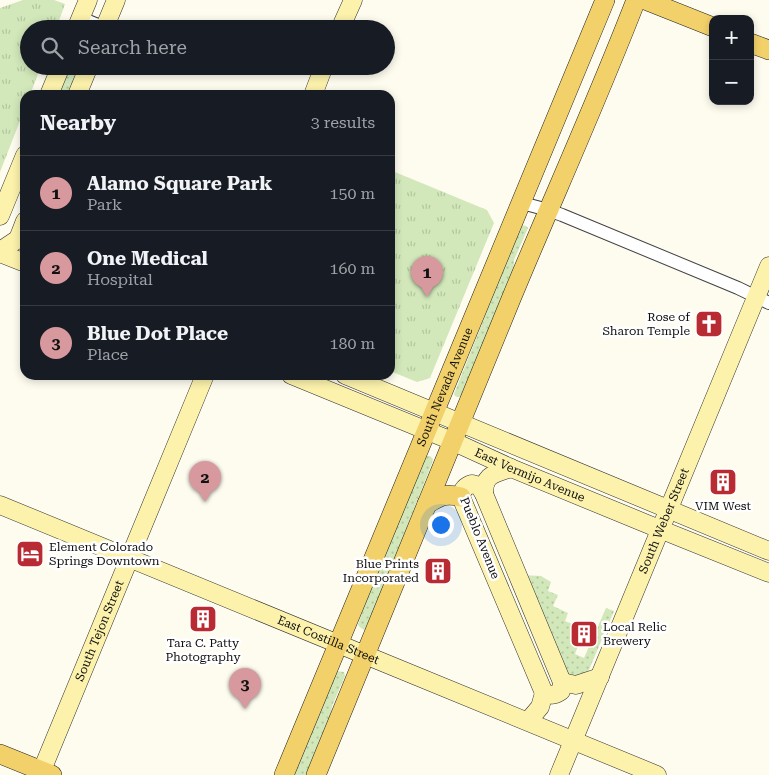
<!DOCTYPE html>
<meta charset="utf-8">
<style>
body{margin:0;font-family:"Roboto Serif",serif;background:#20242c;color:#f1f3f6}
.controls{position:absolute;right:15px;top:15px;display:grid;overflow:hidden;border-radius:10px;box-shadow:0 2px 8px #0003}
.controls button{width:45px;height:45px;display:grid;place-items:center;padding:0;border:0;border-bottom:1px solid #363941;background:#171b24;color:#f1f3f6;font:25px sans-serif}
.you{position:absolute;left:440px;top:524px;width:18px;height:18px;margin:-12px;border:4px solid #fff;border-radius:50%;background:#1a73e8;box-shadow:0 0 0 8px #1a73e833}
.badge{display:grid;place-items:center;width:32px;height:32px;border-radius:50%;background:#d8999e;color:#111;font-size:16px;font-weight:700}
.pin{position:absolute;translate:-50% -41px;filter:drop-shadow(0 1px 2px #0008)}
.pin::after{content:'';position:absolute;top:26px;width:18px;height:15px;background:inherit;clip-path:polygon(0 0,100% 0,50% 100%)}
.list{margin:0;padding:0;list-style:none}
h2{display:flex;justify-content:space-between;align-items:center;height:65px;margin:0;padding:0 20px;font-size:21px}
h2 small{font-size:16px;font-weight:400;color:#9ea1a6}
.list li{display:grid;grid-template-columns:32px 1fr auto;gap:15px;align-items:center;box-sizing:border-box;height:75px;padding:0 20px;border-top:1px solid #363941}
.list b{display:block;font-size:19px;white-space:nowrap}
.list p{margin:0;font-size:16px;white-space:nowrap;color:#9ea1a6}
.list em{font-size:16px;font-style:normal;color:#9ea1a6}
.icon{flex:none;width:28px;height:28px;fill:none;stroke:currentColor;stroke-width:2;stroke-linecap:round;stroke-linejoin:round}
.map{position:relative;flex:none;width:769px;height:775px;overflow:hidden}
.search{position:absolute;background:#171b24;box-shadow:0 2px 8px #0003;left:20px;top:20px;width:375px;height:55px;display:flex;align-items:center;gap:12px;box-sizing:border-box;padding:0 18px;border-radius:28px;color:#9ea1a6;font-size:19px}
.panel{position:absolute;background:#171b24;box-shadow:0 2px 8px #0003;left:20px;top:90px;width:375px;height:290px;border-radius:15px}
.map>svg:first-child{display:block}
.grass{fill:url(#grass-dots)}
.park{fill:url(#park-tufts)}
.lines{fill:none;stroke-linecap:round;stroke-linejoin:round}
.street-casing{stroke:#414141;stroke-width:14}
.secondary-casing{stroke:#303030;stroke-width:19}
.primary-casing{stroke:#1f1f1f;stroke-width:20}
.street{stroke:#fff;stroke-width:12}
.secondary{stroke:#fcf2ac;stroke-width:18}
.primary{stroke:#f3d16a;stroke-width:19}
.labels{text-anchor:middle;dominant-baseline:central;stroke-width:5;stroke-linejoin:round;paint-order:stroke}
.poi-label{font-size:12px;fill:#0e0e0e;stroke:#fff;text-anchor:end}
.street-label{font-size:12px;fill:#0e0e0e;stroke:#fff}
</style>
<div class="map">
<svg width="769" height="775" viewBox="0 0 769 775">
<defs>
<pattern id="grass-dots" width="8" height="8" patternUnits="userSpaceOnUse" patternTransform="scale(1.25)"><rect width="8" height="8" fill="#d2e8ba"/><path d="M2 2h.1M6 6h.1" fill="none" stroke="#b3c69f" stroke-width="1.8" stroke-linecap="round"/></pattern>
<pattern id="park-tufts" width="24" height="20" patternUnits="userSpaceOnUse" patternTransform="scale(1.25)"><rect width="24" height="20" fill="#d2e8ba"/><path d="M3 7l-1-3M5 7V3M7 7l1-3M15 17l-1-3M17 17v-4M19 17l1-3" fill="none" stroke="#b3c69f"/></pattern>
</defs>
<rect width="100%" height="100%" fill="#fefbef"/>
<!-- grass -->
<g class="grass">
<path d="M67,66H82L70,95H55Z"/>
<path d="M521,225L526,226L528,228L514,260L513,277L462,396L458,397L455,396L454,394L484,319L487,301Z"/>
<path d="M424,456H430L433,459L432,463L403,537L399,553L369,627L364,630L361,628L358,625L368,595Z"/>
<path d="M522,575L541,576L551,582L548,591L558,595L553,606L568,613L565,621L577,626L570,643L578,646L575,654L584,658L606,608L614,611L588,672L585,678H566Z"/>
<path d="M336,671L344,672L345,676L332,706L330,722L309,775H291Z"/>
</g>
<!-- park -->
<g class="park">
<path d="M23,0H54L65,4L56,29H29V66H41L30,95H25V108L0,172V8Z"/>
<path d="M390,170L487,210L494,223L430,378L417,382L390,371Z"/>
</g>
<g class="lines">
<defs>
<g id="street">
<path d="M81,18L105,28"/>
<path d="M522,203L548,210L562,215L738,288L769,303"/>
</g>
<g id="secondary">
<path d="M76,29L88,0"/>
<path d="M104,29L116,0"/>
<path d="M340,29L353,0"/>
<path d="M49,95L61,66"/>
<path d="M77,95L89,66"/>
<path d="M313,95L324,66"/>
<path d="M0,216L25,155"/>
<path d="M0,251L18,239L25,221"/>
<path d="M0,253L25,263"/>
<path id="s1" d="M291,375L452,441L511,468L652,526L769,573"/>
<path d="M345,375L769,551"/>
<path d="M472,484L479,486L484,494L562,682L561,691C555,695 551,696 544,693L461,497C462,490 465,486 472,484Z"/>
<path d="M484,494C484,474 494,474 511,468"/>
<path id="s2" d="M0,505L657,775"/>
<path d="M562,682L576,685L600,677"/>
<path d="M528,721L540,707L544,693"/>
<path id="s3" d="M40,775L205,375"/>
<path id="s4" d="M559,775L769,266"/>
</g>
<g id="primary">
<path d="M645,0L713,27"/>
<path d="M750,43L769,50"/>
<path d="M427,504C441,496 445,493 461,497"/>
<path d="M0,754L52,775"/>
<path id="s5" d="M284,775L605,0"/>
<path d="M316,775C382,617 446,458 511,299C552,200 597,101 636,0"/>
</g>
</defs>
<!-- street casing -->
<use href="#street" class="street-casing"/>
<!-- secondary casing -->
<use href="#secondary" class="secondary-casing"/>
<!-- primary casing -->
<use href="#primary" class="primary-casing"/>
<!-- street -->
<use href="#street" class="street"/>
<!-- secondary -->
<use href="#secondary" class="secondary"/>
<!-- primary -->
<use href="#primary" class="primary"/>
</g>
<!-- icons -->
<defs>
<symbol id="church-square" viewBox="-11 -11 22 22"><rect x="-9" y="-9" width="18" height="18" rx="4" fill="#b92b32" stroke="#fff"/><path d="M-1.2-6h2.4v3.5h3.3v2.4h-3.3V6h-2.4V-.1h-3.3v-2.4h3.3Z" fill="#fff"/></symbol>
<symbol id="building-square" viewBox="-11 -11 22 22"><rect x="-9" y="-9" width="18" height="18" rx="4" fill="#b92b32" stroke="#fff"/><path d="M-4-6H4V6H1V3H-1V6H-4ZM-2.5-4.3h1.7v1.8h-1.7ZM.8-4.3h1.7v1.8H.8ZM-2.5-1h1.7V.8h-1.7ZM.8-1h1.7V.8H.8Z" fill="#fff"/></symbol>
<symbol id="hotel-square" viewBox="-11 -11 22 22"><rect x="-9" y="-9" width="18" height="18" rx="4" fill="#b92b32" stroke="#fff"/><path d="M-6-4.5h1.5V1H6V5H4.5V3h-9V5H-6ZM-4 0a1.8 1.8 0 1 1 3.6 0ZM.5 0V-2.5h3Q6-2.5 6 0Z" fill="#fff"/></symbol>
</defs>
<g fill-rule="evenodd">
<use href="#church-square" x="693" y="308" width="32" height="32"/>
<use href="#building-square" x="707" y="466" width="32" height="32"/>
<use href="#hotel-square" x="14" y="538" width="32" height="32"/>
<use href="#building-square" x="422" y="555" width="32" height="32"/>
<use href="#building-square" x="187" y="603" width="32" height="32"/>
<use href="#building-square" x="568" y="618" width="32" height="32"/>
</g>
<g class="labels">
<!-- poi labels -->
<g class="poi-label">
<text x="690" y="317">Rose of<tspan x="690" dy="14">Sharon Temple</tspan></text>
<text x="723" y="506" text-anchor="middle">VIM West</text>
<text x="49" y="547" text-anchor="start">Element Colorado<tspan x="49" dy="14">Springs Downtown</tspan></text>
<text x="419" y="564">Blue Prints<tspan x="419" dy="14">Incorporated</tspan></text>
<text x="603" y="627" text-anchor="start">Local Relic<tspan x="603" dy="14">Brewery</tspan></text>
<text x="203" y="643" text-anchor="middle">Tara C. Patty<tspan x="203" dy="14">Photography</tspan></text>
</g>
<!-- street labels -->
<g class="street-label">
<text stroke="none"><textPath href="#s5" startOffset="420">South Nevada Avenue</textPath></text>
<text stroke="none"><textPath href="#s1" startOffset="259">East Vermijo Avenue</textPath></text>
<text stroke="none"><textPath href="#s4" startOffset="275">South Weber Street</textPath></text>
<text transform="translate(480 538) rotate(68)">Pueblo Avenue</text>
<text stroke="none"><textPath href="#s3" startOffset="156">South Tejon Street</textPath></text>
<text stroke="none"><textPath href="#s2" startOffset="355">East Costilla Street</textPath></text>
</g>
</g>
</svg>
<div class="controls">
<button>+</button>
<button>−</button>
</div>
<div class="you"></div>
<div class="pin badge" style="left:427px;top:297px">1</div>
<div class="pin badge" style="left:205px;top:502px">2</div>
<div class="pin badge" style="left:245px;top:709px">3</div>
<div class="search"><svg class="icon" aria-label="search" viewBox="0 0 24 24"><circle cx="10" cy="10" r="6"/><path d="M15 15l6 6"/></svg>Search here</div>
<section class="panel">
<h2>Nearby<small>3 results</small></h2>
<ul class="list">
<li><span class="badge">1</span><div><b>Alamo Square Park</b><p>Park</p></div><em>150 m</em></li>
<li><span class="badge">2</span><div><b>One Medical</b><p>Hospital</p></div><em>160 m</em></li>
<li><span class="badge">3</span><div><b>Blue Dot Place</b><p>Place</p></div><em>180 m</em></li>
</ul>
</section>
</div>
